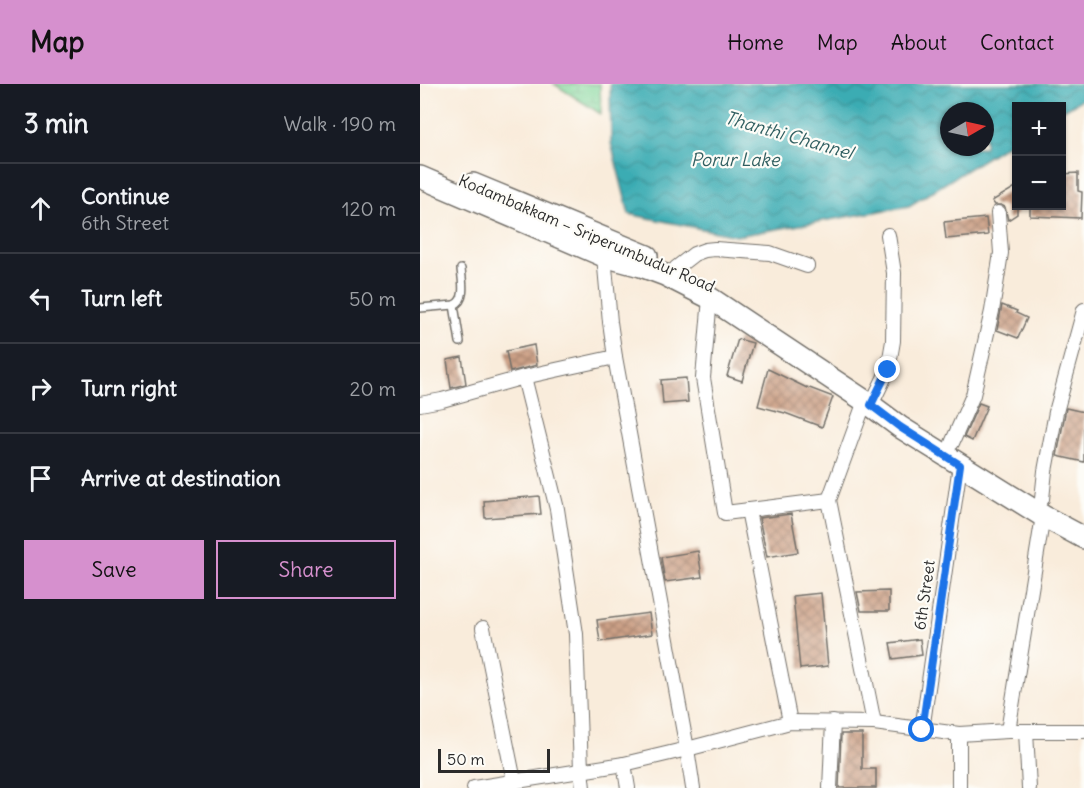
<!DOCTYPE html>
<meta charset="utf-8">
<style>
body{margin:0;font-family:Delius,sans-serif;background:#242831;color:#f1f3f6}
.controls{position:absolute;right:18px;top:18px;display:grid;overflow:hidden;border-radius:0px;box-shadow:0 2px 4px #0004}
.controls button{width:54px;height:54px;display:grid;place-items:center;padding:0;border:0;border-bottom:2px solid #363941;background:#171b24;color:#f1f3f6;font:30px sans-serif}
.compass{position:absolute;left:520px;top:18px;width:54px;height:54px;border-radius:50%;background:#171b24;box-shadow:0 2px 4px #0004;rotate:81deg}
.scale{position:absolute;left:18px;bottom:15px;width:112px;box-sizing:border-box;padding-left:6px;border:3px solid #2b2b2b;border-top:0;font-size:16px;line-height:21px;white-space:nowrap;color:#2b2b2b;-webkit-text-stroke:4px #fdfcf7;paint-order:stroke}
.stop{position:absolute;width:18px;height:18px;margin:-14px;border:4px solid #1a73e8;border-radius:50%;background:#fff}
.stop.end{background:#1a73e8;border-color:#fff;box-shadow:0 2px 6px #0008}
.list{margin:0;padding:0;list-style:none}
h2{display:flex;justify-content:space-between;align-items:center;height:78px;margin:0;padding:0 24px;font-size:26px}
h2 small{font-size:20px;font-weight:400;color:#9ea1a6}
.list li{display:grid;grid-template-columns:39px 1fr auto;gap:18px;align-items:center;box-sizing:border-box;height:90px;padding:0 24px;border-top:2px solid #363941}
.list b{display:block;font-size:22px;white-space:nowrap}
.list p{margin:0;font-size:20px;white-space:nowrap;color:#9ea1a6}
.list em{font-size:20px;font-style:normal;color:#9ea1a6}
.actions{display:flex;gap:12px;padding:18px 24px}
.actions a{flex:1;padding:14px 0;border:2px solid #d690ce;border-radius:0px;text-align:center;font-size:21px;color:#d690ce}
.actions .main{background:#d690ce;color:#111}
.icon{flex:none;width:33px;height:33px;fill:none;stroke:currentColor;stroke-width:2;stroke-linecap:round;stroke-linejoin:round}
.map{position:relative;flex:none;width:664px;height:704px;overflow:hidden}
header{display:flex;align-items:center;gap:36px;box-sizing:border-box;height:84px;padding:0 30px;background:#d690ce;color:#111}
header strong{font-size:28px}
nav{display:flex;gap:33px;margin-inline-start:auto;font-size:21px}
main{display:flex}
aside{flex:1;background:#171b24}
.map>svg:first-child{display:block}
.wetland{fill:url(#wetland-marsh);stroke:#568062;stroke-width:1.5}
.water{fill:url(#water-waves);stroke:#326c6f;stroke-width:1.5;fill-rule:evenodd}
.building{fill:url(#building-cross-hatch)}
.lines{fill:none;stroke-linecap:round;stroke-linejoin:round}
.service-casing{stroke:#736f69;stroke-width:10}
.minor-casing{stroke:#736f69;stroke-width:16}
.primary-casing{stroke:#736f69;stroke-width:24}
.service{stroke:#fff;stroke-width:7}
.minor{stroke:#fff;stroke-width:14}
.primary{stroke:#fff;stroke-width:21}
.route{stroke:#1a73e8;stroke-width:8}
.labels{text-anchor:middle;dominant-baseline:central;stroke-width:4.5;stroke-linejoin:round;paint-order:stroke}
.street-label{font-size:16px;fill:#2b2b2b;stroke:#fdfcf7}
.water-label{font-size:18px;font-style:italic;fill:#315f61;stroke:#fdfcf7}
</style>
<header>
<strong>Map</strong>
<nav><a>Home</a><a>Map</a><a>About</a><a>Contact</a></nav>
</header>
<main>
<aside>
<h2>3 min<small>Walk · 190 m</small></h2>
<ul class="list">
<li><svg class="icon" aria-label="ahead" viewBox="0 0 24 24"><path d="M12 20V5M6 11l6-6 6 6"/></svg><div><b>Continue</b><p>6th Street</p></div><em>120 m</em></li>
<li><svg class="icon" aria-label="left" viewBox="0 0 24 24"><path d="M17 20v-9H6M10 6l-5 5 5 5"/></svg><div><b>Turn left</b></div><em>50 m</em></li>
<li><svg class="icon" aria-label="right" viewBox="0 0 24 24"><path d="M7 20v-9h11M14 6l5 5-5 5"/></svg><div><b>Turn right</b></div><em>20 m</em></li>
<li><svg class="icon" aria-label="arrive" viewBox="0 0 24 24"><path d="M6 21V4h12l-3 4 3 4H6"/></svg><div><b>Arrive at destination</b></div></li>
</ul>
<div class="actions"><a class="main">Save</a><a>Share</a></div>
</aside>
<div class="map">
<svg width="664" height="704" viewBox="0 0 664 704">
<defs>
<pattern id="wetland-marsh" width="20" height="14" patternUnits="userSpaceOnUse" patternTransform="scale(1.5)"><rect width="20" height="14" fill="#80d69a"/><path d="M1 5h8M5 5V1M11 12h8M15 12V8" fill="none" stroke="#6fb885"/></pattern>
<pattern id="water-waves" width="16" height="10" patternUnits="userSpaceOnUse" patternTransform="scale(1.5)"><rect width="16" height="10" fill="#3aacb3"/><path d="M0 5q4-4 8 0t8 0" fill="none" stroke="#318c92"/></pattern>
<pattern id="building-cross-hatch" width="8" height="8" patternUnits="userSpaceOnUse" patternTransform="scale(1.5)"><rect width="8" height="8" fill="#cca086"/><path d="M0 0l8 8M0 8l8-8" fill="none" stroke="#a6836e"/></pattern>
</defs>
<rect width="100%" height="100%" fill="#fdfcf7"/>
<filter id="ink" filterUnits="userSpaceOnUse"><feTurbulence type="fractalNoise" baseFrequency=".0167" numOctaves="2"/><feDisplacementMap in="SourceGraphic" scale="12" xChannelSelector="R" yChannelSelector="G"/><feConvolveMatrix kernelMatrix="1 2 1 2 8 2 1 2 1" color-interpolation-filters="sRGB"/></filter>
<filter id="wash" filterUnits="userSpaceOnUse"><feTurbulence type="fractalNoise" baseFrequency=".008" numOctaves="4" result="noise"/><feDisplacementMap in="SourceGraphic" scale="24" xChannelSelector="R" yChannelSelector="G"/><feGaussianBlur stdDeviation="1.35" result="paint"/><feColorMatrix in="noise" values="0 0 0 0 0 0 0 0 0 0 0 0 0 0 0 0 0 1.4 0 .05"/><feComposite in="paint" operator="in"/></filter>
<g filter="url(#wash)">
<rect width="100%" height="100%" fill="#f9ecdb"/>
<!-- wetland -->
<path class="wetland" d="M134,0H180L181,30Z"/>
<!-- water -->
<path class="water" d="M190,0H664V14L642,27V22H596V55L489,122L316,152L209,130L191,59ZM529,27H565V63H529Z"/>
<g id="blocks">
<!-- building -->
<g class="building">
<path d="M658,89V107L662,108L661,134L610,132V122H642V90Z"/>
<path d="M597,102V130L588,136L585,123L581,121H575L572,117Z"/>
<path d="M566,134L568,151L526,155L524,138Z"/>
<path d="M582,221L597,227L596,229L607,234L598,254L577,246Z"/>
<path d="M318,255L333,259L322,297L307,292Z"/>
<path d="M114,261L117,281L90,288L86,267Z"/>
<path d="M42,273L46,300L31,304L27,276Z"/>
<path d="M348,285L387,304V303L413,313L402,343L365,329L338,322Z"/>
<path d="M266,294L268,318L243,320L241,296Z"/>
<path d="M559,319L567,322L552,357L544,353Z"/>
<path d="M646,324L664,328V378L637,372Z"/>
<path d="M119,412L121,430L65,434L64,417Z"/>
<path d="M371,430L378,468L347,473L339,434Z"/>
<path d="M278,467L282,493L245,498L241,473Z"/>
<path d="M469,507V527H441L437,508Z"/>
<path d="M401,509L408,582L380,585L373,512Z"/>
<path d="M229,529L232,550L180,558L177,536Z"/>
<path d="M500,555L502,571L473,575L470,559Z"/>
<path d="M421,650H442V685H456V704H419Z"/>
</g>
</g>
</g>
<g filter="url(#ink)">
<use href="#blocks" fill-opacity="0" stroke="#736f69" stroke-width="1.5"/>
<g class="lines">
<defs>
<g id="service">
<path d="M34,221L40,258"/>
<path d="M0,224L34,221C47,216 42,196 41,185"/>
</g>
<g id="minor">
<path d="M184,172L190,238L195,273L267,665L273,704"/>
<path d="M256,184L274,170L285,166L295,165L350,169L387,182"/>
<path d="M290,214L283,294L305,429L409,416"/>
<path d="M445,317L409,416L454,639"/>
<path d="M0,320L22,316L104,293"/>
<path d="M451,321L468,286L473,257L474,189L468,151"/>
<path d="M532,359L553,311L572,227L581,169L578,129"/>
<path d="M622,415L625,387L636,328L664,226"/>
<path d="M328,426L370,638"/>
<path d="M63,544L94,697"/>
<path d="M502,646L540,381"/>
<path d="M588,647L623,432"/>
<path d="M606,647L609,704"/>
<path d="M539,650V704"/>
<path d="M204,680L208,704"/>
<path d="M54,704L204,680L267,665L370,638L454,639L539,650L588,647H664"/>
<path d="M163,704L161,686L156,550L137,425L104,293L195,273"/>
<path d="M410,704L413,638"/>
</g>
<g id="primary">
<path d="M0,93L184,172L221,182L245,191L290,214L445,317L480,343L623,432L664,454"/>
<path d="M53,100L227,172"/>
</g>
</defs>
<!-- service casing -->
<use href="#service" class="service-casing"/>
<!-- minor casing -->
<use href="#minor" class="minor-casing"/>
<!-- primary casing -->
<use href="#primary" class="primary-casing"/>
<!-- service -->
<use href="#service" class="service"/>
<!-- minor -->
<use href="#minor" class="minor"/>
<!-- primary -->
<use href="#primary" class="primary"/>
</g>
</g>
<g class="lines" filter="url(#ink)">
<!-- route -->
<path class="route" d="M468,286L451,321L480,343L540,381L502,646"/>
</g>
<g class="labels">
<!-- street labels -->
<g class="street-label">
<text transform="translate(167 149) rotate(23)">Kodambakkam – Sriperumbudur Road</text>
<text transform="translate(504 511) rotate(-82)">6th Street</text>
</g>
<!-- water labels -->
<g class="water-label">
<text transform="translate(369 51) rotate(16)">Thanthi Channel</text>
<text x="315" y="75">Porur Lake</text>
</g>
</g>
</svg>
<div class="controls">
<button>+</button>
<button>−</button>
</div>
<svg class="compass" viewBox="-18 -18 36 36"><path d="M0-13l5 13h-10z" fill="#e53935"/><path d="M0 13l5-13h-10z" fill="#9ea1a6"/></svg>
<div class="scale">50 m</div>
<div class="stop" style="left:502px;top:646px"></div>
<div class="stop end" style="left:468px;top:286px"></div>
</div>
</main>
